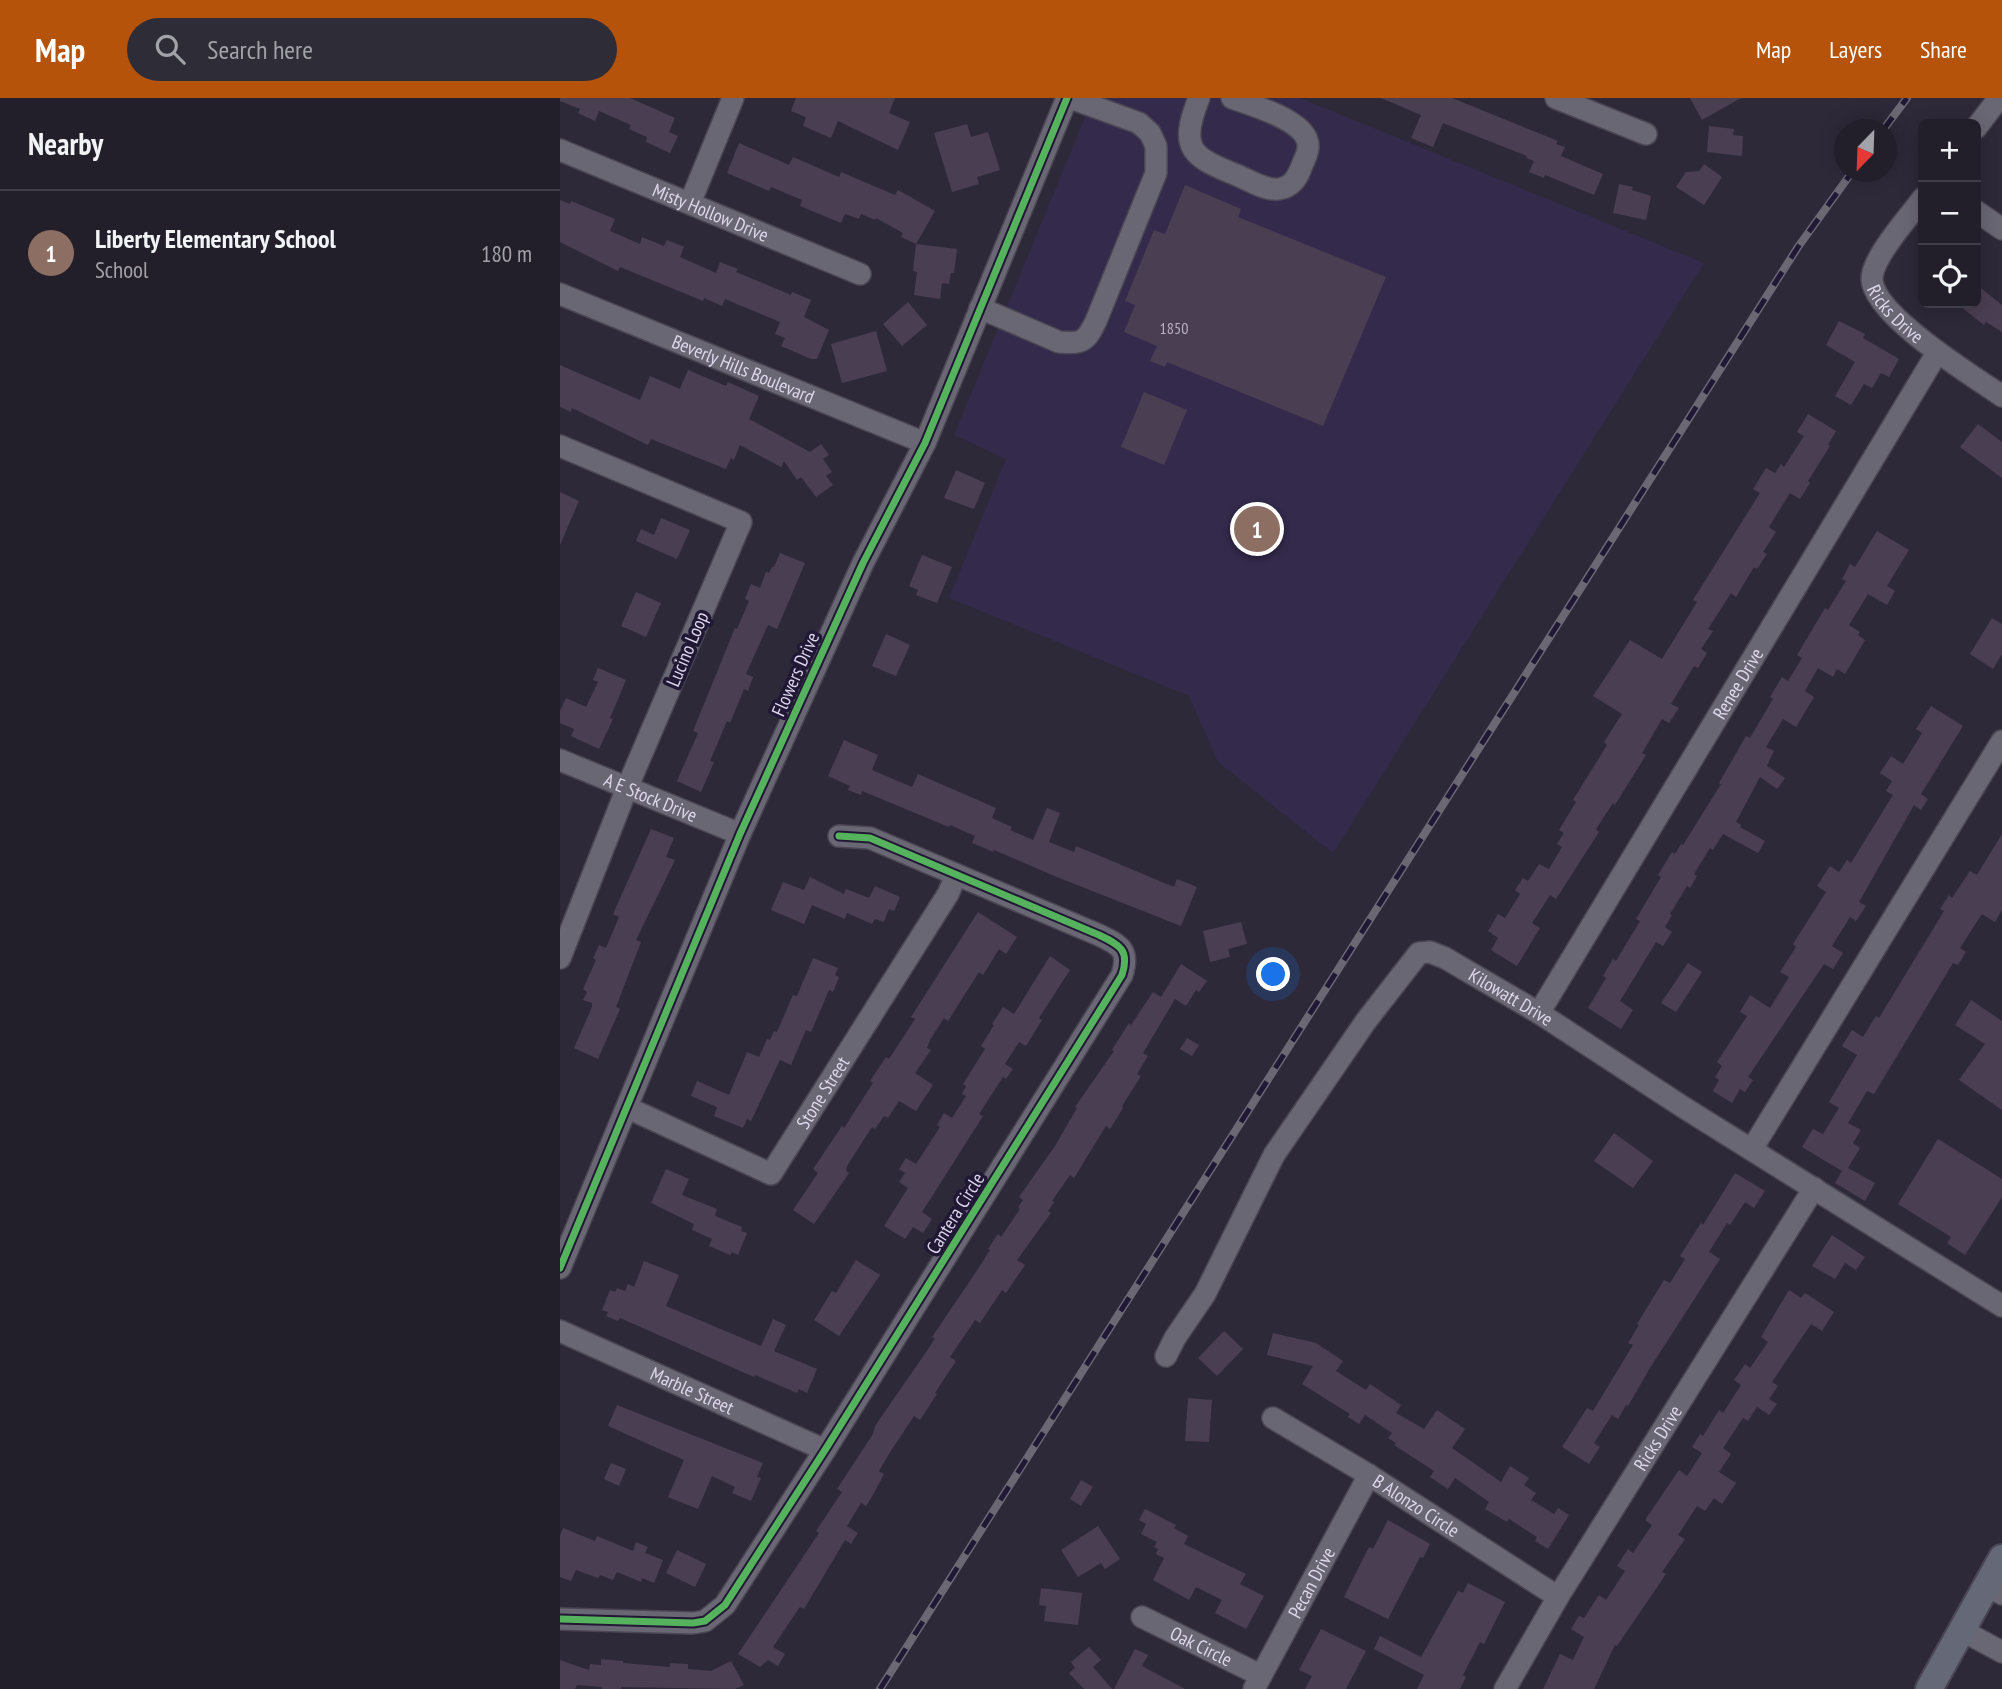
<!DOCTYPE html>
<meta charset="utf-8">
<style>
body{margin:0;font-family:"PT Sans Narrow",sans-serif;background:#2e2c37;color:#f1f3f6}
.controls{position:absolute;right:21px;top:21px;display:grid;overflow:hidden;border-radius:10px;box-shadow:0 4px 18px #0003}
.controls button{width:63px;height:63px;display:grid;place-items:center;padding:0;border:0;border-bottom:2px solid #3f3d47;background:#221f2b;color:#f1f3f6;font:35px sans-serif}
.compass{position:absolute;left:1274px;top:21px;width:63px;height:63px;border-radius:50%;background:#221f2b;box-shadow:0 4px 18px #0003;rotate:203deg}
.you{position:absolute;left:714px;top:877px;width:24px;height:24px;margin:-18px;border:5px solid #fff;border-radius:50%;background:#1a73e8;box-shadow:0 0 0 10px #1a73e833}
.badge{display:grid;place-items:center;width:46px;height:46px;border-radius:50%;background:#b45309;color:#fff;font-size:23px;font-weight:700}
.pin{position:absolute;translate:-50% -50%;border:4px solid #fff;box-shadow:0 2px 7px #0006}
.list{margin:0;padding:0;list-style:none}
h2{display:flex;justify-content:space-between;align-items:center;height:91px;margin:0;padding:0 28px;font-size:30px}
h2 small{font-size:23px;font-weight:400;color:#a2a2a9}
.list li{display:grid;grid-template-columns:46px 1fr auto;gap:21px;align-items:center;box-sizing:border-box;height:126px;padding:0 28px;border-top:2px solid #3f3d47}
.list b{display:block;font-size:26px;white-space:nowrap}
.list p{margin:0;font-size:23px;white-space:nowrap;color:#a2a2a9}
.list em{font-size:23px;font-style:normal;color:#a2a2a9}
.icon{flex:none;width:38px;height:38px;fill:none;stroke:currentColor;stroke-width:2;stroke-linecap:round;stroke-linejoin:round}
.map{position:relative;flex:none;width:1442px;height:1591px;overflow:hidden}
header{display:flex;align-items:center;gap:42px;box-sizing:border-box;height:98px;padding:0 35px;background:#b45309;color:#fff}
header strong{font-size:33px}
nav{display:flex;gap:38px;margin-inline-start:auto;font-size:24px}
.search{width:490px;height:63px;background:#2e2c37;display:flex;align-items:center;gap:18px;box-sizing:border-box;padding:0 24px;border-radius:38px;color:#a2a2a9;font-size:26px}
main{display:flex}
aside{flex:1;background:#221f2b}
.map>svg:first-child{display:block}
.built{fill:#342a4c}
.building{fill:#4a3f52}
.lines{fill:none;stroke-linecap:round;stroke-linejoin:round}
.minor-casing{stroke:#4a4654;stroke-width:24}
.major-casing{stroke:#4a4654;stroke-width:30}
.minor{stroke:#6a6774;stroke-width:21}
.major{stroke:#656876;stroke-width:26}
.rail-casing{stroke:#6b6874;stroke-width:8}
.rail{stroke:#211835;stroke-width:5;stroke-dasharray:16;stroke-linecap:butt}
.cycleway-casing{stroke:#211835;stroke-width:11}
.cycleway{stroke:#56b35d;stroke-width:7}
.labels{text-anchor:middle;dominant-baseline:central;stroke-width:7;stroke-linejoin:round;paint-order:stroke}
.number-label{font-size:16px;fill:#b8b1c5}
.street-label{font-size:19px;fill:#dcd7eb;stroke:#211835}
</style>
<header>
<strong>Map</strong>
<div class="search"><svg class="icon" aria-label="search" viewBox="0 0 24 24"><circle cx="10" cy="10" r="6"/><path d="M15 15l6 6"/></svg>Search here</div>
<nav><a>Map</a><a>Layers</a><a>Share</a></nav>
</header>
<main>
<aside>
<h2>Nearby<small></small></h2>
<ul class="list">
<li><span class="badge" style="background:#8d6e63">1</span><div><b>Liberty Elementary School</b><p>School</p></div><em>180 m</em></li>
</ul>
</aside>
<div class="map">
<svg width="1442" height="1591" viewBox="0 0 1442 1591">
<rect width="100%" height="100%" fill="#2e2939"/>
<!-- built -->
<path class="built" d="M533,0H740L1144,165L773,755L658,664L629,598L389,500L446,361L394,337Z"/>
<!-- building -->
<g class="building">
<path d="M0,0H70L115,20L109,34L118,38L110,55L86,44L87,39L69,31L71,27L39,13L35,23L18,15L20,11L0,3Z"/>
<path d="M236,0H335L329,15L350,24L338,52L278,23L271,40L243,28L246,19L231,13Z"/>
<path d="M821,0H892L998,43L996,46L1005,49L1001,58L1043,76L1034,97L985,77L984,80L969,74L974,63L966,60L967,58L883,25L873,49L851,40L861,17Z"/>
<path d="M1130,0H1181L1142,22Z"/>
<path d="M407,26L411,39L428,34L440,72L417,79L419,86L392,94L374,35Z"/>
<path d="M1149,28L1174,31L1173,37L1183,38L1182,58L1147,54Z"/>
<path d="M179,45L229,67L233,59L279,79L281,74L335,97L338,92L375,113L356,146L397,151L394,175H391L389,186L382,185L380,201L354,197L357,174L353,173L356,146L341,139L343,135L316,120L315,122L301,116L299,121L285,116L281,125L240,108L242,102L211,89L209,93L167,75Z"/>
<path d="M1144,66L1162,79L1144,107L1116,89L1126,74L1139,73Z"/>
<path d="M1059,86L1073,89L1072,92L1091,98L1086,122L1053,115Z"/>
<path d="M625,87L681,111L678,119L826,179L763,328L607,264L605,269L590,263L597,248L564,234L575,207L565,203L594,132L605,136Z"/>
<path d="M0,102L10,106L11,103L55,121L50,133L80,146L82,139L104,148L107,142L124,149L120,159L156,175L160,164L178,171L176,174L231,197L232,194L251,202L244,219L269,232L257,261H251L221,248L225,240L215,236L220,224L165,201L162,208L144,200L143,203L60,169L58,173L0,144Z"/>
<path d="M1416,186L1442,207V234L1426,224L1424,227L1396,205H1416Z"/>
<path d="M348,204L367,227L342,248L323,226Z"/>
<path d="M1279,223L1305,236L1303,240L1339,261L1329,279L1321,275L1312,290L1304,286L1291,307L1275,298L1295,264L1266,247Z"/>
<path d="M316,233L327,273L282,285L271,246Z"/>
<path d="M0,267L80,302L90,278L120,291L128,272L166,288L168,284L199,298L189,321L250,354L261,346L269,357L263,361L272,374L266,378L273,387L256,399L241,379L237,382L224,363L221,369L180,347L174,362L171,360L166,371L91,341L88,347L12,310L11,314L0,309Z"/>
<path d="M584,294L627,312L604,367L561,349Z"/>
<path d="M1248,316L1276,333L1268,347L1270,348L1248,383L1250,385L1240,401L1230,395L1209,429L1216,434L1203,454L1207,456L1197,471L1194,469L1176,499L1171,495L1148,531L1153,533L1141,551L1147,555L1138,570L1134,568L1111,606L1119,610L1109,625L1102,621L1082,655L1086,657L1055,707L1053,705L1036,731L1039,734L996,801L990,797L972,825L980,830L957,868L931,852L938,840L928,833L938,816L945,820L960,796L955,792L963,780L968,783L979,766L989,771L1002,749L997,746L1004,735L999,732L1016,704L1013,702L1047,647L1044,644L1062,616L1033,598L1070,542L1102,561L1137,504L1133,502L1200,395L1193,391L1206,370L1215,375L1221,366L1224,369L1244,338L1237,334Z"/>
<path d="M1418,326L1442,344V380L1400,349Z"/>
<path d="M396,372L425,385L414,411L384,400Z"/>
<path d="M0,394L19,403L0,447Z"/>
<path d="M101,420L130,432L117,461L76,443L81,431L94,437Z"/>
<path d="M1317,433L1349,452L1327,488L1335,493L1327,507L1308,496L1289,527L1300,534L1298,537L1305,542L1285,576L1277,571L1273,579L1258,570L1245,593L1254,599L1236,629L1223,621L1206,649L1214,653L1207,668L1225,680L1217,691L1200,679L1176,724L1181,727L1180,729L1205,743L1198,755L1163,736L1153,752L1150,750L1134,776L1137,778L1130,790L1127,788L1110,816L1112,817L1105,829L1112,834L1103,848L1096,844L1060,903L1073,912L1061,931L1028,910L1046,880L1043,878L1053,861L1056,863L1080,823L1076,821L1101,779L1098,777L1112,754L1115,756L1121,746L1123,747L1161,686L1159,685L1186,638L1190,640L1213,601L1210,599L1222,579L1228,583L1242,560L1237,557L1265,510L1268,512L1286,483L1282,481L1290,466L1295,469Z"/>
<path d="M220,455L245,465L217,531L208,527L186,576L193,579L188,593L184,591L170,625L167,623L150,663L154,664L141,694L117,683L138,635L133,633L175,530L177,531L189,503L185,501L191,486L200,490L206,474L209,475L212,469H214Z"/>
<path d="M362,457L392,469L377,505L356,497L358,492L349,488Z"/>
<path d="M76,494L101,505L86,539L61,528Z"/>
<path d="M1432,520L1442,526V556L1433,571L1410,556Z"/>
<path d="M326,536L350,547L336,578L312,568Z"/>
<path d="M38,570L66,582L50,620L53,621L39,651L11,638L14,631L0,625V613L6,600L26,609L38,584L33,582Z"/>
<path d="M1371,608L1403,628L1361,696L1368,701L1361,712L1354,707L1299,804L1306,808L1296,823L1290,819L1272,848L1283,855L1273,871L1264,866L1188,979L1193,982L1185,994L1180,991L1172,1005L1153,993L1159,982L1155,979L1162,968L1157,964L1187,918L1180,914L1190,897L1210,910L1229,879L1220,874L1236,849L1233,846L1266,794L1257,788L1270,768L1279,774L1287,762L1291,765L1333,697L1326,693L1332,683L1320,675L1331,658L1343,666L1362,635L1356,631Z"/>
<path d="M284,642L318,657L312,672L352,689L358,676L436,710L432,720L452,729L450,732L473,742L487,710L500,715L489,744L514,754L516,748L614,789L617,781L637,789L621,828L497,779L434,752L433,754L422,749L412,745L415,738L390,727L389,729L302,693L301,697L288,692L290,688L268,678Z"/>
<path d="M91,731L114,740L106,759L115,762L76,842L81,844L56,909L60,911L38,961L14,950L32,909V905L23,902L27,894L23,891L36,862L33,860L39,847L46,850L59,819L53,816Z"/>
<path d="M1442,736V812L1435,824L1422,816L1400,850L1406,854L1398,867L1393,865L1314,996L1307,993L1288,1025L1301,1032L1293,1045L1300,1050L1288,1070L1315,1085L1305,1103L1275,1085L1282,1073L1242,1049L1253,1031L1263,1036L1279,1010L1269,1004L1297,957L1282,948L1292,932L1303,939L1316,918L1319,920L1384,813L1380,811L1389,797L1392,800L1410,773L1417,777Z"/>
<path d="M250,779L284,796L286,791L309,800L315,788L340,799L334,813L329,811L324,824L315,821L312,826L287,815L285,821L252,807L244,826L211,812L223,784L244,792Z"/>
<path d="M418,814L457,839L446,856L439,851L423,877L419,874L388,923L384,920L370,942L367,950L371,952L355,975L373,987L356,1013L339,1003L328,1020L324,1018L315,1031L312,1029L287,1068L286,1073L289,1075L254,1126L233,1112L258,1075L253,1071L282,1028L284,1030L313,985L310,983L326,959L329,961L355,921L351,919Z"/>
<path d="M681,824L687,846L668,851L670,859L650,864L643,833Z"/>
<path d="M490,858L510,872L479,920L482,922L466,948L459,944L445,966L453,971L446,981L443,979L419,1016L423,1018L362,1114L372,1121L363,1135L353,1129L345,1141L324,1128L348,1090L339,1084L345,1075L339,1071L346,1060L356,1066L380,1029L377,1027L384,1015L392,1020L406,998L402,996L406,988L403,986L425,951L421,948L434,927L432,926L443,909L454,916Z"/>
<path d="M253,860L278,870L275,877L279,879L273,894L269,892L251,934L246,932L231,967L220,962L191,1023L187,1021L183,1030L154,1018L157,1009L131,998L137,983L169,997L187,954L199,959L207,941L210,942L214,933L217,934L233,897L237,898Z"/>
<path d="M1128,865L1142,874L1116,914L1101,905Z"/>
<path d="M621,866L647,883L639,894L636,892L626,908L615,901L583,955L588,958L577,976L581,978L562,1008L563,1010L550,1031L546,1028L514,1080L510,1077L492,1103L494,1104L488,1113L491,1115L457,1162L465,1167L446,1195L442,1192L420,1225L415,1222L390,1259L396,1263L375,1295L377,1296L360,1322L354,1318L329,1356L319,1373L324,1376L314,1395L306,1408L301,1405L287,1428L298,1435L291,1446L285,1442L244,1511L240,1509L237,1513L213,1549L225,1556L218,1568L208,1562L200,1569L178,1556L259,1435L256,1433L282,1394L277,1391L313,1336L315,1328L375,1241L372,1239L416,1174L430,1152L428,1151L438,1136L441,1139L460,1111L458,1109L463,1102L459,1099L495,1048L517,1010L515,1009L554,953L552,952L569,925L571,927L593,894L601,899Z"/>
<path d="M1411,902L1442,923V1012L1399,982L1425,946L1395,927Z"/>
<path d="M627,940L639,947L632,958L620,951Z"/>
<path d="M1054,1035L1093,1063L1073,1090L1034,1063Z"/>
<path d="M1378,1041L1442,1081V1099L1405,1157L1387,1145L1391,1139L1338,1106Z"/>
<path d="M106,1071L129,1081L122,1097L157,1111L155,1118L182,1129L181,1133L187,1135L178,1157L172,1154L170,1157L149,1148L152,1141L132,1132L134,1126L91,1105Z"/>
<path d="M1175,1075L1205,1093L1194,1110L1185,1104L1170,1127L1167,1125L1149,1154L1160,1161L1090,1270L1068,1308L1066,1307L1058,1321L1052,1317L1034,1345L1040,1349L1029,1366L1002,1349L1027,1310L1033,1313L1073,1247L1068,1245L1079,1227L1077,1226L1104,1182L1110,1185L1125,1161L1120,1158L1141,1125L1143,1127Z"/>
<path d="M1272,1137L1305,1159L1296,1172L1285,1165L1275,1181L1252,1168Z"/>
<path d="M296,1162L320,1177L279,1238L254,1222L272,1193L276,1195Z"/>
<path d="M84,1163L119,1177L106,1208L201,1248L213,1221L226,1227L214,1253L257,1271L247,1295L239,1291L237,1295L195,1277L194,1279L60,1220L58,1223L46,1218L48,1214L42,1212L50,1192L55,1194L57,1190L65,1193L68,1186L74,1189Z"/>
<path d="M1229,1192L1241,1200L1245,1195L1274,1214L1262,1233L1251,1226L1212,1284L1218,1288L1209,1301L1217,1306L1209,1317L1197,1309L1188,1323L1183,1320L1163,1350L1171,1356L1159,1374L1176,1385L1162,1406L1154,1400L1145,1413L1137,1408L1118,1437L1125,1441L1102,1474L1106,1476L1057,1548L1055,1547L1034,1591H983L1000,1556L1013,1562L1024,1539L1011,1531L1019,1518L1024,1520L1039,1497L1046,1502L1065,1473L1057,1468L1068,1451L1073,1455L1092,1427L1085,1422L1119,1372L1127,1378L1142,1355L1132,1349L1140,1336L1143,1338L1159,1312L1163,1315L1181,1287L1174,1282L1185,1266L1190,1270L1208,1244L1201,1239Z"/>
<path d="M664,1233L683,1251L657,1278L638,1260Z"/>
<path d="M713,1235L756,1245L783,1263L776,1273L806,1292L810,1286L841,1307L836,1315L864,1331L877,1312L905,1331L892,1350L941,1384L950,1368L969,1380L964,1387L976,1395L971,1402L994,1416L998,1410L1009,1417L988,1451L975,1443L977,1439L949,1421L947,1424L925,1411L929,1404L895,1380L888,1391L870,1379L874,1373L834,1347L836,1345L828,1340L832,1335L805,1317L799,1326L788,1319L790,1316L742,1286L753,1268L707,1257Z"/>
<path d="M628,1300L652,1302L649,1344L625,1343Z"/>
<path d="M57,1307L203,1365L197,1379L201,1380L191,1403L172,1395L175,1389L152,1378L138,1411L108,1399L124,1362L48,1328Z"/>
<path d="M51,1365L66,1371L59,1388L44,1381Z"/>
<path d="M521,1382L533,1389L521,1408L510,1401Z"/>
<path d="M585,1411L616,1427L614,1430L628,1438L624,1446L686,1476L680,1486L704,1498L686,1531L655,1515L662,1502L636,1489L629,1502L593,1482L604,1460L596,1456L598,1451L594,1449L597,1444L581,1436L586,1426L579,1422Z"/>
<path d="M828,1422L870,1446L863,1460L860,1459L828,1521L784,1499L809,1449L813,1451Z"/>
<path d="M538,1428L560,1461L545,1471L541,1465L518,1479L501,1452Z"/>
<path d="M3,1430L35,1443L37,1438L73,1453L76,1444L88,1449L85,1455L103,1462L94,1485L82,1480L81,1484L57,1474L53,1482L40,1477L38,1480L16,1472L11,1483L0,1479V1438Z"/>
<path d="M117,1452L146,1466L135,1489L106,1475Z"/>
<path d="M908,1485L945,1504L924,1546L920,1544L903,1577L906,1579L900,1591H857L864,1577L814,1551L820,1538L861,1559L898,1493L903,1495Z"/>
<path d="M481,1490L522,1495L518,1527L484,1523L486,1508L479,1507Z"/>
<path d="M761,1531L806,1553L786,1591H745L752,1578L739,1572Z"/>
<path d="M529,1549L541,1562L533,1569L552,1591H524L509,1575L515,1570L511,1564Z"/>
<path d="M575,1551L588,1557L582,1568L625,1591H554Z"/>
<path d="M41,1561L63,1563V1565L110,1569V1565L128,1566V1571L151,1573L171,1563L184,1587L175,1591L61,1589V1591H42V1589L17,1587L15,1591H0V1562L29,1572L30,1566L41,1567Z"/>
</g>
<g class="lines">
<defs>
<g id="minor">
<path d="M639,0C618,52 632,59 679,78C690,83 707,93 719,91C732,89 737,80 741,70C743,64 748,56 748,50C751,23 693,8 672,0"/>
<path d="M996,0L1086,36"/>
<path d="M1416,30L1439,0"/>
<path id="s1" d="M0,52L300,176"/>
<path id="s2" d="M1363,100C1350,118 1312,159 1312,181C1313,217 1413,278 1442,298"/>
<path d="M130,105L173,0"/>
<path d="M1416,113L1442,131"/>
<path id="s3" d="M0,196L365,345"/>
<path d="M420,210L499,244C522,246 526,244 536,223L596,75V48L590,35L579,25L510,0"/>
<path d="M0,348L181,424L67,690L0,860"/>
<path id="s4" d="M0,662L180,736"/>
<path id="s5" d="M979,915L1377,255"/>
<path id="s6" d="M68,1010L211,1076L388,796L396,777"/>
<path d="M1192,1051L1442,643"/>
<path d="M0,1170L180,736L303,465L365,345L507,0"/>
<path id="s7" d="M0,1233L265,1352"/>
<path id="s8" d="M606,1258L615,1240L645,1196L714,1057L806,923L859,855L870,854L885,860L979,915L1123,1009L1442,1208"/>
<path id="s9" d="M713,1320L809,1377L998,1499"/>
<path d="M1427,1487L1442,1496"/>
<path id="s10" d="M582,1519L700,1577"/>
<path d="M0,1521L133,1525L145,1523L165,1507L265,1352L562,877C570,852 560,847 539,837L310,740L279,738"/>
<path d="M1401,1532L1442,1554"/>
<path id="s11" d="M694,1591L809,1377"/>
<path id="s12" d="M945,1591L998,1499L1254,1090"/>
</g>
<path id="major" d="M1369,1591L1442,1460"/>
</defs>
<!-- minor casing -->
<use href="#minor" class="minor-casing"/>
<!-- major casing -->
<use href="#major" class="major-casing"/>
<!-- minor -->
<use href="#minor" class="minor"/>
<!-- major -->
<use href="#major" class="major"/>
<defs>
<g id="rail">
<path d="M1323,32L1347,0"/>
<path d="M320,1591L1238,149L1292,74"/>
</g>
</defs>
<!-- rail casing -->
<use href="#rail" class="rail-casing"/>
<!-- rail -->
<use href="#rail" class="rail"/>
<defs>
<g id="cycleway">
<path d="M0,1170L180,736L303,465L365,345L507,0"/>
<path d="M0,1521L133,1525L145,1523L165,1507L265,1352L562,877C570,852 560,847 539,837L310,740L279,738"/>
</g>
</defs>
<!-- cycleway casing -->
<use href="#cycleway" class="cycleway-casing"/>
<!-- cycleway -->
<use href="#cycleway" class="cycleway"/>
</g>
<g class="labels">
<!-- number labels -->
<g class="number-label">
<text x="614" y="230">1850</text>
</g>
<!-- street labels -->
<g class="street-label">
<text stroke="none"><textPath href="#s1" startOffset="163">Misty Hollow Drive</textPath></text>
<text stroke="none"><textPath href="#s2" startOffset="140">Ricks Drive</textPath></text>
<text stroke="none"><textPath href="#s3" startOffset="198">Beverly Hills Boulevard</textPath></text>
<text transform="translate(127 551) rotate(-67)">Lucino Loop</text>
<text transform="translate(235 576) rotate(-66)">Flowers Drive</text>
<text stroke="none"><textPath href="#s5" startOffset="385">Renee Drive</textPath></text>
<text stroke="none"><textPath href="#s4" startOffset="98">A E Stock Drive</textPath></text>
<text stroke="none"><textPath href="#s8" startOffset="581">Kilowatt Drive</textPath></text>
<text stroke="none"><textPath href="#s6" startOffset="254">Stone Street</textPath></text>
<text transform="translate(395 1115) rotate(-58)">Cantera Circle</text>
<text stroke="none"><textPath href="#s7" startOffset="145">Marble Street</textPath></text>
<text stroke="none"><textPath href="#s12" startOffset="294">Ricks Drive</textPath></text>
<text stroke="none"><textPath href="#s9" startOffset="168">B Alonzo Circle</textPath></text>
<text stroke="none"><textPath href="#s11" startOffset="121">Pecan Drive</textPath></text>
<text stroke="none"><textPath href="#s10" startOffset="66">Oak Circle</textPath></text>
</g>
</g>
</svg>
<div class="controls">
<button>+</button>
<button>−</button>
<button><svg class="icon" aria-label="locate" viewBox="0 0 24 24"><circle cx="12" cy="12" r="6"/><path d="M12 2v4M12 18v4M2 12h4M18 12h4"/></svg></button>
</div>
<svg class="compass" viewBox="-18 -18 36 36"><path d="M0-13l5 13h-10z" fill="#e53935"/><path d="M0 13l5-13h-10z" fill="#a2a2a9"/></svg>
<div class="you"></div>
<div class="pin badge" style="left:697px;top:431px;background:#8d6e63">1</div>
</div>
</main>
